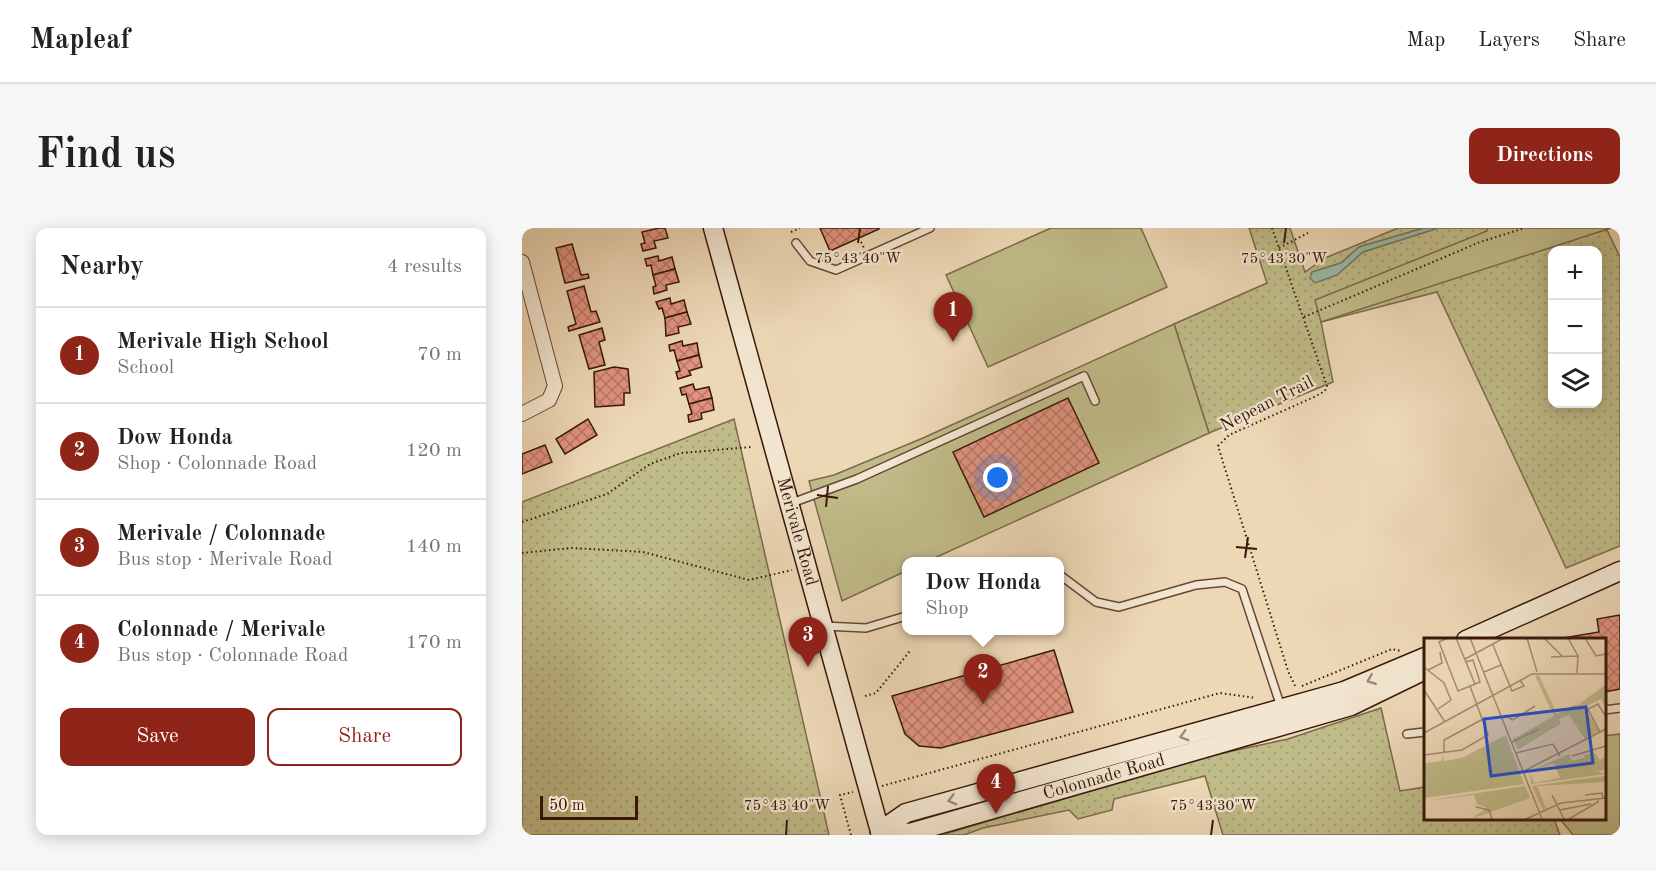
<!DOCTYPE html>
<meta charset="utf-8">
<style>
body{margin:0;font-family:"Old Standard TT",serif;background:#f6f6f6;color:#222}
.controls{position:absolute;right:18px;top:18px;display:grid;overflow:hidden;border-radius:12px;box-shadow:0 3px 15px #0003}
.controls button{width:54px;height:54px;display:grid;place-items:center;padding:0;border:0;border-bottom:2px solid #e0e0e0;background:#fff;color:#222;font:30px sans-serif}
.scale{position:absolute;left:18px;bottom:15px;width:98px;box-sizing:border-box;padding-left:6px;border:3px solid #39170a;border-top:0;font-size:16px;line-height:21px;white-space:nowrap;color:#39170a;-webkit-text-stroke:4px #f3e6d0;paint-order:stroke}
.you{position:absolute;left:476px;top:250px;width:21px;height:21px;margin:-15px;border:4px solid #fff;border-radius:50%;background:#1a73e8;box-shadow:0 0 0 9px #1a73e833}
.badge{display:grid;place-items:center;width:39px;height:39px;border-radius:50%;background:#8f2418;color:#fff;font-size:20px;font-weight:700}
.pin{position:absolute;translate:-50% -50px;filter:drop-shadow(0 2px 3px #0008)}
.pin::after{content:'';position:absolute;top:32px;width:21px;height:18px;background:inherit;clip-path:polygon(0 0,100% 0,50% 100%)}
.popup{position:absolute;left:380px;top:329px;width:162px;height:78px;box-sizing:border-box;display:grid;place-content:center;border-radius:12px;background:#fff;filter:drop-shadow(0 2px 4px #0005);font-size:20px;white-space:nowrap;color:#767676}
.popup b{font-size:22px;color:#222}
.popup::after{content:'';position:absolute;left:50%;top:100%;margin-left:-12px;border:12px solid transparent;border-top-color:#fff}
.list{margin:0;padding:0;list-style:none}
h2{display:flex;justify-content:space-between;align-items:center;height:78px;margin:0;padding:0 24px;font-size:26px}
h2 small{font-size:20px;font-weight:400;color:#767676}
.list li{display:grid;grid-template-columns:39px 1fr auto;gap:18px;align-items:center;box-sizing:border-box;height:96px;padding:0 24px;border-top:2px solid #e0e0e0}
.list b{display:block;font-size:22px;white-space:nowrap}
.list p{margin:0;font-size:20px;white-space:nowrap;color:#767676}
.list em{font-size:20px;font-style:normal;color:#767676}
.actions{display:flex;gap:12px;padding:18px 24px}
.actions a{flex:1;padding:14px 0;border:2px solid #8f2418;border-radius:12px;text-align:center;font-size:21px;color:#8f2418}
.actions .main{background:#8f2418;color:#fff}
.icon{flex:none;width:33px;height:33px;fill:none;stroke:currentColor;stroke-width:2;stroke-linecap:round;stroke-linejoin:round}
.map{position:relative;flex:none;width:1098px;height:607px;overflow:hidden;border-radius:12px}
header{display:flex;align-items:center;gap:36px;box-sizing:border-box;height:84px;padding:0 30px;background:#fff;border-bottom:2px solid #e0e0e0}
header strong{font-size:28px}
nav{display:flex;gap:33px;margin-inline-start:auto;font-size:21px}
.intro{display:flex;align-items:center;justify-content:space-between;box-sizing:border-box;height:144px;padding:0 36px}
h1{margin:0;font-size:42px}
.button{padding:15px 27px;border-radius:12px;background:#8f2418;color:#fff;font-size:21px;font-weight:700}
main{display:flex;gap:36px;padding:0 36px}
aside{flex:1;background:#fff;border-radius:12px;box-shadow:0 3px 15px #0003}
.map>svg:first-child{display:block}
.grass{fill:url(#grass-dots);stroke:#7c6a4a;stroke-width:1.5;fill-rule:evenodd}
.park{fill:#c0bc89;stroke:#7c6a4a;stroke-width:1.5}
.water{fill:#9abba8;stroke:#737969;stroke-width:1.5}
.building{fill:url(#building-cross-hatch);stroke:#39170a;stroke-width:1.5}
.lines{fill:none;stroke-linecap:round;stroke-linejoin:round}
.lane-casing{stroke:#664735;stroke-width:10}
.street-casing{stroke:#664735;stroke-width:16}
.secondary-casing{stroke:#39170a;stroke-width:21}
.path{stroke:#39170a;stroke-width:2;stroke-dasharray:1.5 3;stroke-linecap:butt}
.lane{stroke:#f3e6d0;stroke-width:7}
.street{stroke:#f3e6d0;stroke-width:14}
.secondary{stroke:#f3e6d0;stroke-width:18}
.oneway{stroke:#9f8977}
.ticks{fill:none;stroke:#39170a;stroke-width:2}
.labels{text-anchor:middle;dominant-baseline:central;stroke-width:4.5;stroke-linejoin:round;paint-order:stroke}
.street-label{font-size:18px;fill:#39170a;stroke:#f3e6d0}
.inset-road{fill:none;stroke:#a58b71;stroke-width:1.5}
.view{fill:#1d4ed8;fill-opacity:0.15;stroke:#1d4ed8;stroke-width:3}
.inset-edge{fill:none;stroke:#39170a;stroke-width:3}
.ticks-label{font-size:15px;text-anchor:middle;fill:#39170a;stroke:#f3e6d0;stroke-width:4.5;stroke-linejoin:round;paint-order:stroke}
</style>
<header>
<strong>Mapleaf</strong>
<nav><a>Map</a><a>Layers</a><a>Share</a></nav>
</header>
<div class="intro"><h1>Find us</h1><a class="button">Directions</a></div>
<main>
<aside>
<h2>Nearby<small>4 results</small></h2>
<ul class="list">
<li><span class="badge">1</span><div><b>Merivale High School</b><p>School</p></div><em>70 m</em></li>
<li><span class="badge">2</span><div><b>Dow Honda</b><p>Shop · Colonnade Road</p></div><em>120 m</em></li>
<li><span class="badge">3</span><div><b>Merivale / Colonnade</b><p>Bus stop · Merivale Road</p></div><em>140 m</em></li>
<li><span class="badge">4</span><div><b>Colonnade / Merivale</b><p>Bus stop · Colonnade Road</p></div><em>170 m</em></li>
</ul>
<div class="actions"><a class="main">Save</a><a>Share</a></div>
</aside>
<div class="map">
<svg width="1098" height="607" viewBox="0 0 1098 607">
<defs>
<pattern id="grass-dots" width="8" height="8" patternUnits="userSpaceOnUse" patternTransform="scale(1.5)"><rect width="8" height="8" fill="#c0bc89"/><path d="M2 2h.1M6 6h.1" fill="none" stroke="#a6a175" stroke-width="1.8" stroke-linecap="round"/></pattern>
<pattern id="building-cross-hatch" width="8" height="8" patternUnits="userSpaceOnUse" patternTransform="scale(1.5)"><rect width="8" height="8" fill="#e1937e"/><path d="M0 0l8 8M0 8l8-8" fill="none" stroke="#b77765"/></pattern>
</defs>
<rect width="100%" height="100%" fill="#edd8b6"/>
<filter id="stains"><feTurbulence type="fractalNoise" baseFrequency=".00333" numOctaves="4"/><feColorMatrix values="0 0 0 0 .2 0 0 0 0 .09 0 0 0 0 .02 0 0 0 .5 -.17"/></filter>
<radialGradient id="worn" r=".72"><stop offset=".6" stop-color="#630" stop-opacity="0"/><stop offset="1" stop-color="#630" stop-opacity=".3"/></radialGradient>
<!-- grass -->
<g class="grass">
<path d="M727,0H768L783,44L803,30L876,0H902L837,19L819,35L790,44L819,43L841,24L916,0H1084L1098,29V318L1044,340L915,64L799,94L811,154L687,205L652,96L745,55ZM1030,22H1076V176H1030Z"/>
<path d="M212,191L307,607H0V274Z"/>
<path d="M859,480L878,563L903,559V590L1032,591L1038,607H701L683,548L592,571L590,582L556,591L547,582L461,600L442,607H420L678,530L766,511Z"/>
</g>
<!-- park -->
<g class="park">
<path d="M529,0H619L645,59L466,139L424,47Z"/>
<path d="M965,0H1089L799,94L793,72L965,3Z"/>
<path d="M652,96L687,205L406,333L384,334V343L320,373L287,253L312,247L401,210Z"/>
<path d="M1098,506V607H1051L1038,591L1082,590V508Z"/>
</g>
<!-- water -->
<path class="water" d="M902,0H916L841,24L815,47L793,55L788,50L790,44L819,35L837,19Z"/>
<!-- building -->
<g class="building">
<path d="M137,0H143L146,10L132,13L134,20L121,23L119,16L123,15L120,4Z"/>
<path d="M298,0H357V1L308,23Z"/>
<path d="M50,16L59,47L66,46L67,50L43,55L34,20Z"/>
<path d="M136,28L137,33L150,29L153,41L131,47L129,37L125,38L123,31Z"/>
<path d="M153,41L157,54L144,57L145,62L132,66L131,59L134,58L131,47Z"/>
<path d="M62,58L69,84L74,83L78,94L47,103L46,99L54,96L45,63Z"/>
<path d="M148,70L149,76L162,72L165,84L143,90L140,80L137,81L134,74Z"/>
<path d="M165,84L169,96L156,99L157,105L144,108L143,90Z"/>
<path d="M80,100L83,112L77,114L83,137L67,141L57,107Z"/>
<path d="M160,113L161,118L175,115L177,127L155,133L152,122L148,123L147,117Z"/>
<path d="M177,127L180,139L167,143L169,147L156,151L154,144L158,143L155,133Z"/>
<path d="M92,139L106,141L108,165H102V177L73,179L72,144Z"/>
<path d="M171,156L173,162L187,159L190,170L167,176L164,166L160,167L158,160Z"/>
<path d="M190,170L192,182L179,185L180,191L167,194L166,187L170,186L167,176Z"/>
<path d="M546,170L577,235L462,289L431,224Z"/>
<path d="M66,191L75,207L43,226L34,211Z"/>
<path d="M23,217L30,234L0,246V226Z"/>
<path d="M1098,387V461L1082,464V412L1035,411L1077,404L1075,391Z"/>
<path d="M532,422L551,484L419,520L397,518L383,506L370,468Z"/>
</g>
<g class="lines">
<defs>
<g id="lane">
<path d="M274,15L288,33L314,42L408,0"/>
<path d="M267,276L335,251L562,148L573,173"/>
<path d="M538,347L574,374L597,379L674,357L703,354L720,361L759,479"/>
<path d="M302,398L344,400L384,388"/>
<path d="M1082,482L1098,480"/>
<path d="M885,506L903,504"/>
</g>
<path id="street" d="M0,34L33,158L27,172L0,186"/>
<g id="secondary">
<path id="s1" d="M191,0L359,607"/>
<path d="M944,412L1098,343"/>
<path d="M358,603L384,585L822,463L903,429"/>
<path id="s2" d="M358,603L388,605L829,478L903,442"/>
</g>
</defs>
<!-- lane casing -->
<use href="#lane" class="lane-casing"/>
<!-- street casing -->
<use href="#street" class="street-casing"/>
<!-- secondary casing -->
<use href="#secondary" class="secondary-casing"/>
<!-- path -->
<g class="path">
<path d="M750,0L805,158L803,163L792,169L707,207L696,218L766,443L774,460"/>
<path d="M269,4L278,0"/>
<path d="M339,14L342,20"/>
<path d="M757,20L786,5"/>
<path d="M782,89L958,14L1003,0"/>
<path d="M0,294L85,266L128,236L159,225L229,219"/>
<path d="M0,325L49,320L121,324L227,352L270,342"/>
<path d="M780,458L870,421L879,423"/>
<path d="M343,468L354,465L388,423"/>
<path d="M360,558L698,465L734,470"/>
<path d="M329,607L318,567L331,564"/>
</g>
<!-- lane -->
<use href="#lane" class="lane"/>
<!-- street -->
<use href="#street" class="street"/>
<!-- secondary -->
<use href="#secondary" class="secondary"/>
</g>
<!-- one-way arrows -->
<defs><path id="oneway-chevron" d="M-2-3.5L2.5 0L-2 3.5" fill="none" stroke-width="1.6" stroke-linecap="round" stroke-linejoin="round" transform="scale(1.5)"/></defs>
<g class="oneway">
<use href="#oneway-chevron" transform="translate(849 452) rotate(158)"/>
<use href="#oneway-chevron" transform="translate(662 508) rotate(164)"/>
<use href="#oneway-chevron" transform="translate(430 572) rotate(165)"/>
</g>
<!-- ticks -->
<path class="ticks" d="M336,15L338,0M762,15L764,0M295,267L316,270M304,279L306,258M714,319L735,321M723,330L726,309M264,607L265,592M689,607L691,592"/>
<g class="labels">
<!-- street labels -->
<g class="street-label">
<text transform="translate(745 176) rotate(-27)">Nepean Trail</text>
<text stroke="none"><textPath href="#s1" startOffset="315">Merivale Road</textPath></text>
<text stroke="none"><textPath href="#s2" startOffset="232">Colonnade Road</textPath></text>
</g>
</g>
<!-- overview -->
<g transform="translate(902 410)">
<rect width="182" height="182" fill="#edd8b6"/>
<path d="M115,37L133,76L150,67L160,68L175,93L161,101L145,77L135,81L137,86L126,92L121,83L130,78L111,38ZM82,97L100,146L0,160V125L18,123V117L20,123L38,120ZM145,116L148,123L160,120L170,132L181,136L107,146L106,133ZM130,125L136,140L110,145L106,134ZM181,138V144L113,148L122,170L119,172L108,148ZM101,148L106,160L47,181L63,170L53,166L50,157L0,163Z" fill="#c0bc89" fill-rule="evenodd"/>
<path d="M181,47V68L177,61L135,81ZM121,83L126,92L94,112L89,101ZM171,115L176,122L181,119V132L171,133L162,124L160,117Z" fill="#c0bc89"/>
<path class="inset-road" d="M24,0L15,4L34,53L56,44L49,22L42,24M32,0L51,46M46,0L118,181M103,0L113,34M120,0L139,19M144,0L154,18L153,35M161,0L172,18L182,16M69,7L88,53L100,48L96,42M127,19L154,18M41,21L80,0M0,29L20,45L27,62L14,71M4,32L18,25L16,14M60,34L77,27M0,52L21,84M85,80L89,82L111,68M176,94L164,71L174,66L182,79M0,95L108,36H182M88,104L115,91M20,114V102L59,81M92,115L129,106L136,118M0,117L38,112L64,97L46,48M148,118L182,108M100,133L182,91M128,157L140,181M161,157L178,155L179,160M52,169L65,172L68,181M136,172L167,166M102,181L137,165L182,160M145,181L174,164V160"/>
<path class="view" d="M162,69L169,125L67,138L60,81Z"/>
<rect width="182" height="182" class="inset-edge"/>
</g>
<g class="ticks-label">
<text x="336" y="35">75°43'40"W</text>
<text x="762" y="35">75°43'30"W</text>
<text x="265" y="582">75°43'40"W</text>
<text x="691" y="582">75°43'30"W</text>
</g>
<rect width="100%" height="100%" filter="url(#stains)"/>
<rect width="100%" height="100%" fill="url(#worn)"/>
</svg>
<div class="controls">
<button>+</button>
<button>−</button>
<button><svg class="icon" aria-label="layers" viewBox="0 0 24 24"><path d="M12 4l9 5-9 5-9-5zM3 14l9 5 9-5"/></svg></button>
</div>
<div class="scale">50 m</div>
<div class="you"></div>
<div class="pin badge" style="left:431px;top:114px">1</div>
<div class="pin badge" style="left:461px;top:476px">2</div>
<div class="popup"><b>Dow Honda</b>Shop</div>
<div class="pin badge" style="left:286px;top:439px">3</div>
<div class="pin badge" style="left:474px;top:586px">4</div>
</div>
</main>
